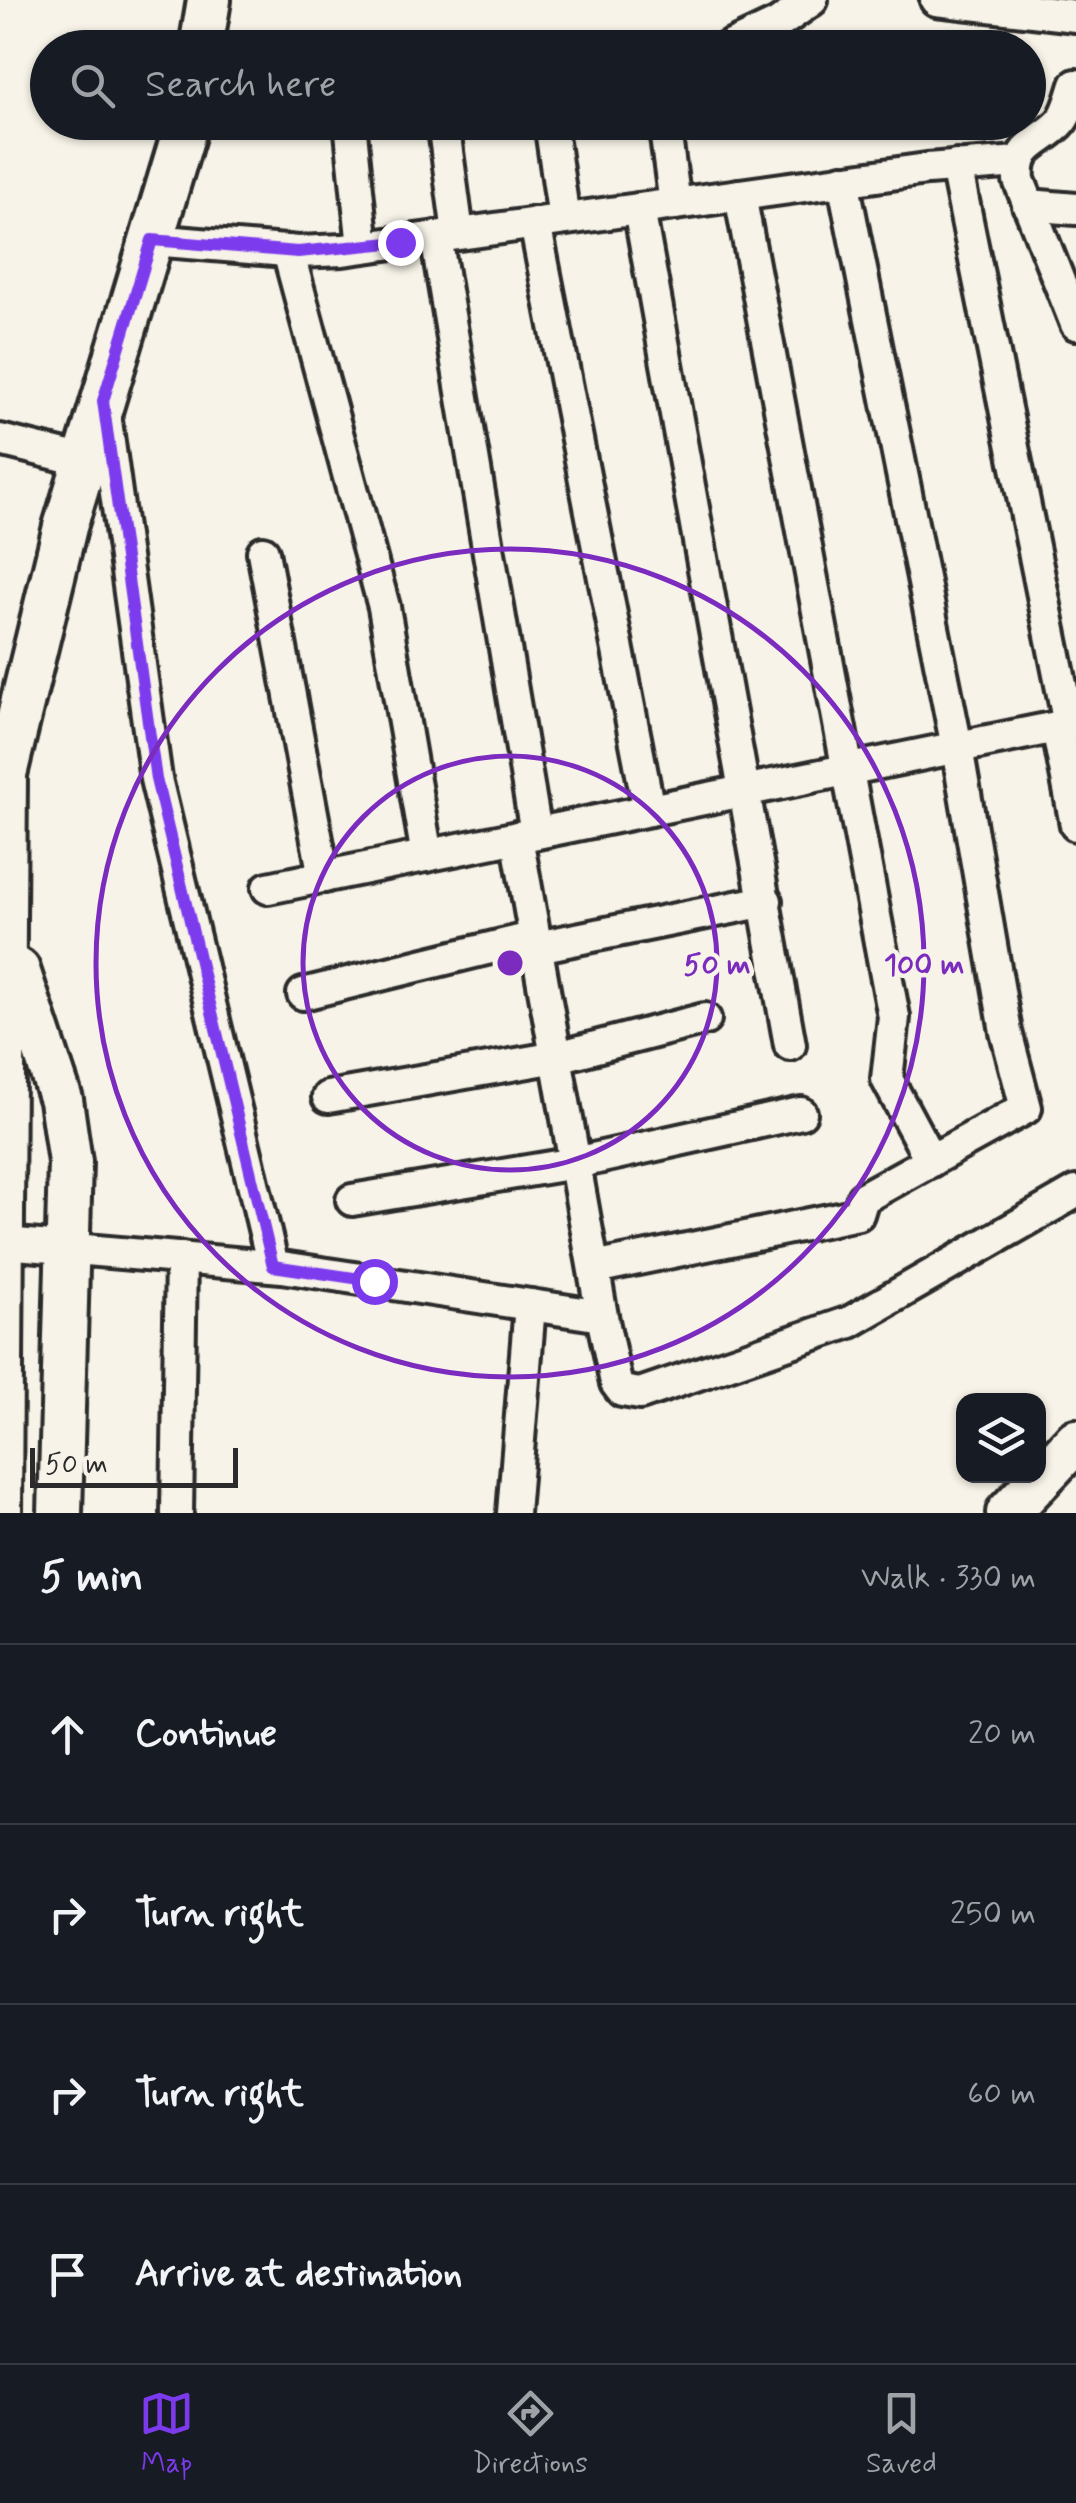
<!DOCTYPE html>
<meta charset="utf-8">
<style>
body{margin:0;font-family:Mynerve,sans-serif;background:#20242c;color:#f1f3f6}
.controls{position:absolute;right:30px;bottom:30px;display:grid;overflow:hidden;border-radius:20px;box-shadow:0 2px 8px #0004}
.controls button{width:90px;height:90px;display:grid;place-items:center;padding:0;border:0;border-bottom:2px solid #363941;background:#171b24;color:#f1f3f6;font:50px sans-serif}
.scale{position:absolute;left:30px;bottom:25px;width:208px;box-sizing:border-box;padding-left:10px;border:5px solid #2b2b2b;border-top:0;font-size:28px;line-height:35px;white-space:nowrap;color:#2b2b2b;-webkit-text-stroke:8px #f7f3e8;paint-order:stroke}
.stop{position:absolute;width:30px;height:30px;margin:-22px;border:8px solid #7c3aed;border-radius:50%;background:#fff}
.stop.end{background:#7c3aed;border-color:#fff;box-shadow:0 2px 10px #0008}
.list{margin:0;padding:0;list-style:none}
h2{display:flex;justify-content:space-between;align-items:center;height:130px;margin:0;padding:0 40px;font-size:42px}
h2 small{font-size:32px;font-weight:400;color:#9ea1a6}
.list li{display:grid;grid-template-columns:65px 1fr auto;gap:30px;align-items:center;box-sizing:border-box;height:180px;padding:0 40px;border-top:2px solid #363941}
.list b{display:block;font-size:38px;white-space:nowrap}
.list em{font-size:32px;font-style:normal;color:#9ea1a6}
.icon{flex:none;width:55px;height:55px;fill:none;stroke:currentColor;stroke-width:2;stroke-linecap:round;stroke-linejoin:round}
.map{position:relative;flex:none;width:1076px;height:1513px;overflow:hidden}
.search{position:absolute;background:#171b24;box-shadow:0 2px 8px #0004;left:30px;right:30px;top:30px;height:110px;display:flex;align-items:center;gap:25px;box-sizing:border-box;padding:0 35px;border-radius:55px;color:#9ea1a6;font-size:38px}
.sheet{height:850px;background:#171b24}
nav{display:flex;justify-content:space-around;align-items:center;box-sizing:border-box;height:140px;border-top:2px solid #363941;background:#171b24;font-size:28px;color:#9ea1a6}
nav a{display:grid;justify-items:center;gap:5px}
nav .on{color:#7c3aed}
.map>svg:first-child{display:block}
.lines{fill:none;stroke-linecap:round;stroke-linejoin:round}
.street-casing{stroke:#2b2b2b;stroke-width:38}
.secondary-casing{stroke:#2b2b2b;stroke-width:50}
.street{stroke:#f7f3e8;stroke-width:30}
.secondary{stroke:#f7f3e8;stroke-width:42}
.route{stroke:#7c3aed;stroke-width:12}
.ring{fill:none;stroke:#7b2cbf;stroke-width:5}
.centre{fill:#7b2cbf;stroke:#f7f3e8;stroke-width:5}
.ring-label{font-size:30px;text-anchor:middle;font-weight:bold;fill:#7b2cbf;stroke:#f7f3e8;stroke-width:9;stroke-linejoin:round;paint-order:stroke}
</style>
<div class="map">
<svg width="1076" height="1513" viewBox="0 0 1076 1513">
<rect width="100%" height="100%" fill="#f7f3e8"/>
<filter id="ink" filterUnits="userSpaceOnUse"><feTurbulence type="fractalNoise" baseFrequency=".01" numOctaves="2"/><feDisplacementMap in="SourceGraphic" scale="20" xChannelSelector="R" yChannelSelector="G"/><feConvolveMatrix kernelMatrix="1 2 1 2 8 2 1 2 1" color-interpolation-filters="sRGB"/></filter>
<g filter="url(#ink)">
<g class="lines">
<defs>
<g id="street">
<path d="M936,0L1076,16"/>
<path d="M727,48L778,24L812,0"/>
<path d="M1076,85C1072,97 1068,115 1059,124C1037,145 1016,145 1019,180L1076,324"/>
<path d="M350,122L363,247"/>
<path d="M443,122L458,233"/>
<path d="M550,122L564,219"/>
<path d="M664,122L675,204"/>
<path d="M956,166L1069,724"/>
<path d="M740,195L894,1017L887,1079L931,1161"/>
<path d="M1028,205L1076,209"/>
<path d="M639,209L790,1045"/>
<path d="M535,223L649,810"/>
<path d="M436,237L536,833"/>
<path d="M152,240L298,252L343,250L927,169L1018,162"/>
<path d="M288,251L384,607L427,856"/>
<path d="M105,414L156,779L273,1266"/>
<path d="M0,440L85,461"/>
<path d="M263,552L324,877"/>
<path d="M1057,727L1076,825"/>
<path d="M517,837L602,1316L616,1383L622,1391L640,1394L850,1322L1076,1192"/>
<path d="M268,888L1076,723"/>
<path d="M537,947L766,901"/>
<path d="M303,994L535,937"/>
<path d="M328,1097L557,1057L705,1019"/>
<path d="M352,1200L575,1163L801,1113"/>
<path d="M5,1243L282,1267L602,1316"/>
<path d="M594,1268L858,1214L863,1198L1026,1108L1006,1032L957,747L843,180"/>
<path d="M177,1513L181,1258"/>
<path d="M513,1513L530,1305"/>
</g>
<g id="secondary">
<path d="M201,48L209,0"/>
<path d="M18,970L61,1100L70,1162L60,1513"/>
<path d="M0,1513L5,774L65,527L187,122"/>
<path d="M1008,1513L1076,1441"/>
</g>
</defs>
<!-- street casing -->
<use href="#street" class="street-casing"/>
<!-- secondary casing -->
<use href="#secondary" class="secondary-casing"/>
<!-- street -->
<use href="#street" class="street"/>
<!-- secondary -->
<use href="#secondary" class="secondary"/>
</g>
</g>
<g class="lines" filter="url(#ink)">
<!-- route -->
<path class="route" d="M374,1281L273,1266L156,779L103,401L152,240L298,252L400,242"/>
</g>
<!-- distance rings -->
<g class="ring">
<circle cx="510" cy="963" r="207"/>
<circle cx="510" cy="963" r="414"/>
</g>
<circle cx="510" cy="963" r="15" class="centre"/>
<g class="ring-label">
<text x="717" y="974">50 m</text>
<text x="924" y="974">100 m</text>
</g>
</svg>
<div class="controls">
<button><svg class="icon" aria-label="layers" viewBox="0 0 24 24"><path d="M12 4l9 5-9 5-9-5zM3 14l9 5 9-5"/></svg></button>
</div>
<div class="scale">50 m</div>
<div class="stop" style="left:374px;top:1281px"></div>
<div class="stop end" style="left:400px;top:242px"></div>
<div class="search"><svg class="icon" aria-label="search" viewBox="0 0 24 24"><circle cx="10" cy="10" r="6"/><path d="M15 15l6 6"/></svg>Search here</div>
</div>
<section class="sheet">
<h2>5 min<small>Walk · 330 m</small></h2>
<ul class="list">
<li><svg class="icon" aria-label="ahead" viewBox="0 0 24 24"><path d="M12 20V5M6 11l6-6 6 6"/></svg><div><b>Continue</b></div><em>20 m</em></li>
<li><svg class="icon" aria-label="right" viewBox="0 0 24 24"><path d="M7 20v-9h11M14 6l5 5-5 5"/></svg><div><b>Turn right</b></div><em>250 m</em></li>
<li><svg class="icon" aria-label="right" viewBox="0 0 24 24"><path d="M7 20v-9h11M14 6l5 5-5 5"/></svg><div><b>Turn right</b></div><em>60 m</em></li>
<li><svg class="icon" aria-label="arrive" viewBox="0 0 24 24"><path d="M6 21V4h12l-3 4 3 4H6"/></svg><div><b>Arrive at destination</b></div></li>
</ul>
</section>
<nav>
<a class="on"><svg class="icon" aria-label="map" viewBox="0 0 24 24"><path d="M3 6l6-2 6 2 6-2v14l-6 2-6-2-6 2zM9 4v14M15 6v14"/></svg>Map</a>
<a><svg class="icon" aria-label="directions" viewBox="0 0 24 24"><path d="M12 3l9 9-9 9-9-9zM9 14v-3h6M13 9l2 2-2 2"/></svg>Directions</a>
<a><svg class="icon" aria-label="saved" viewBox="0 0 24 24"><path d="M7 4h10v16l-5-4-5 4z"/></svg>Saved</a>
</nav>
